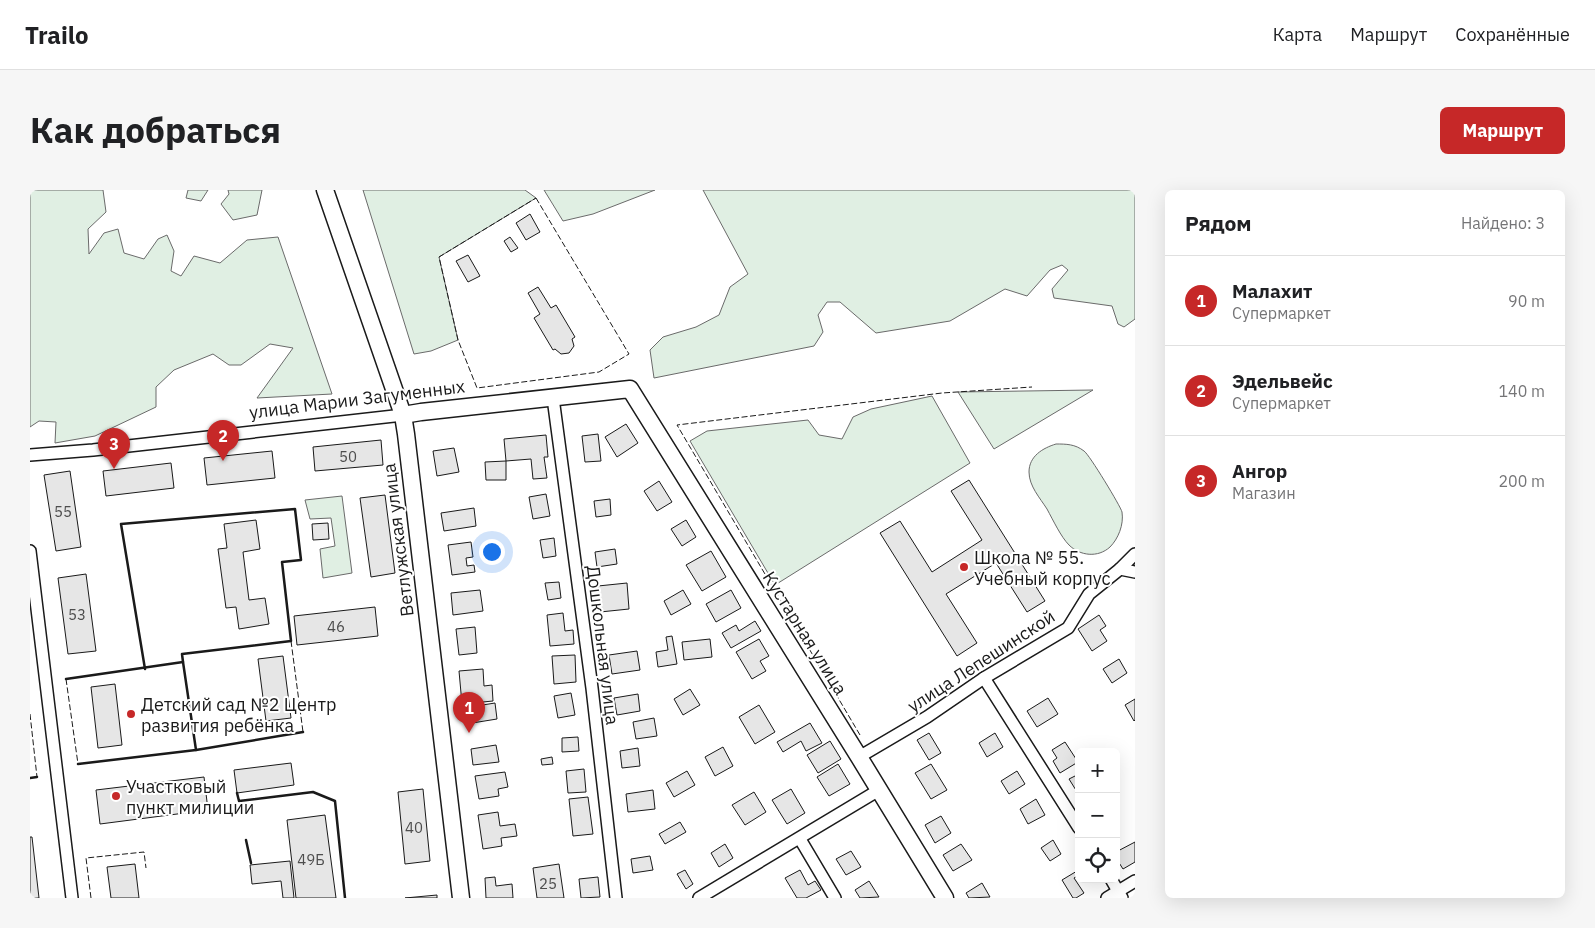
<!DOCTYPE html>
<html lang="ru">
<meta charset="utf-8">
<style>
body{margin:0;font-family:"IBM Plex Sans",sans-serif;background:#f6f6f6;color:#202124}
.controls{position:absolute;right:15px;bottom:15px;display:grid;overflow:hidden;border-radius:8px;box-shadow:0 5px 20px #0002}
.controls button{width:45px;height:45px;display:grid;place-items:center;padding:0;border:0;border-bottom:1px solid #e0e0e0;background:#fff;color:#202124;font:25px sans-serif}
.you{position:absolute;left:461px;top:361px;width:18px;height:18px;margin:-12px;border:4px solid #fff;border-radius:50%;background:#1a73e8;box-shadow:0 0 0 8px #1a73e833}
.badge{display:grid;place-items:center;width:32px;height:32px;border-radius:50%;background:#c62828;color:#fff;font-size:16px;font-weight:700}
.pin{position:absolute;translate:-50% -41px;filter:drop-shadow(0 1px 2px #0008)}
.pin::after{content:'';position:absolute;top:26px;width:18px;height:15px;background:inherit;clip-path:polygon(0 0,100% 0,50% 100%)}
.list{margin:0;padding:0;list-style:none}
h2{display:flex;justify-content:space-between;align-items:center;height:65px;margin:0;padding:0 20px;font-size:21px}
h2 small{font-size:16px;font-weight:400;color:#757577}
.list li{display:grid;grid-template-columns:32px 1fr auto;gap:15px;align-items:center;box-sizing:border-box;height:90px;padding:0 20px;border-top:1px solid #e0e0e0}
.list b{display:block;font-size:19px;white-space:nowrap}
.list p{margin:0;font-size:16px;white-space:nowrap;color:#757577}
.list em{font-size:16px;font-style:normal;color:#757577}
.icon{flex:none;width:28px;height:28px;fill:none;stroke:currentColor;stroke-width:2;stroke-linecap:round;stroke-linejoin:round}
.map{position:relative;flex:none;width:1105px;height:708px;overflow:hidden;border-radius:8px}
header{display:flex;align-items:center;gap:30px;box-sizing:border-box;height:70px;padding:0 25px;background:#fff;border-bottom:1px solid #e0e0e0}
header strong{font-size:24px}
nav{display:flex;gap:28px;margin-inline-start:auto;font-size:18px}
.intro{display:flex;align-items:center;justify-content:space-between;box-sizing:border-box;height:120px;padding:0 30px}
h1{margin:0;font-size:35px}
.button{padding:12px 22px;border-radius:8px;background:#c62828;color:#fff;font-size:18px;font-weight:700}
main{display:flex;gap:30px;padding:0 30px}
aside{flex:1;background:#fff;border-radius:8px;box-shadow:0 5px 20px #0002}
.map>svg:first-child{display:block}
.green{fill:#e0efe3;stroke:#6a6a6a}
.building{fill:#e6e6e6;stroke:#1a1a1a}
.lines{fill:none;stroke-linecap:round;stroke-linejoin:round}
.street-casing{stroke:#1a1a1a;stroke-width:14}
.secondary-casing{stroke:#1a1a1a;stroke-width:19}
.street{stroke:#fff;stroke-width:11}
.secondary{stroke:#fff;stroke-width:16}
.fence{stroke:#1a1a1a;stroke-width:1;stroke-dasharray:6 2.5;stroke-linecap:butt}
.wall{stroke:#1a1a1a;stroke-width:2.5}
.poi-dot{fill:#c62828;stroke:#fff;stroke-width:2}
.labels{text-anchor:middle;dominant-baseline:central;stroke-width:4;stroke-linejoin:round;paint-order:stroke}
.number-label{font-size:15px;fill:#4d4d4d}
.street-label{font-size:18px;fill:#1a1a1a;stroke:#fff}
.poi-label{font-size:18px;fill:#1a1a1a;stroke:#fff;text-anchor:start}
</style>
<header>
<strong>Trailo</strong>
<nav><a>Карта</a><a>Маршрут</a><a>Сохранённые</a></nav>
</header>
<div class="intro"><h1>Как добраться</h1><a class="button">Маршрут</a></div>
<main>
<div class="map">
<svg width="1105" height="708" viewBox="0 0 1105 708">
<rect width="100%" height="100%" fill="#fff"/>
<!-- green -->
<g class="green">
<path d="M0,0H73L76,22L58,39L59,64L74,43L88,39L94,63L114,69L128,49L137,45L144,61L141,81L151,86L164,66L190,73L217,50L248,47L302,204L227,208L263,158L240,154L211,175H199L183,164L144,180L126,197V217L65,246L25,253L26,232L9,231L0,237Z"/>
<path d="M158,0H178L171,11L156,8Z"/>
<path d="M198,0H232L227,25L203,30L191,14L199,4Z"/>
<path d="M333,0H495L506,8L409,67L428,150L401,161L384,164Z"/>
<path d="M514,0H625L563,24L533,31Z"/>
<path d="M673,0H1105V129L1094,137L1088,134L1082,116L1024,108L1022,99L1038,80L1032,75L1020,80L997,106L975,99L920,131L846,143L810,112H797L788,125L793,142L784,156L624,188L620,160L633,147L666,137L689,125L700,97L718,84Z"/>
<path d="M1063,200L964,259L928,202Z"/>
<path d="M902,206L940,273L745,395L660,251L677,241L778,230L789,245L812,249L823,227L841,219Z"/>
<path d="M1026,254C1036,254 1045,254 1054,261C1059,264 1091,317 1092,322C1094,335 1088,349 1080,357C1068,368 1050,366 1039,355C1031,347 1023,330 1017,319C1010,308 999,296 999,282C999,266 1013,258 1026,254Z"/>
<path d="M312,306L322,383L293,388L290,359L305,356L301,328L280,329L275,310Z"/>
</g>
<!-- building -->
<g class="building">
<path d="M500,24L510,42L496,50L486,33Z"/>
<path d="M480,47L488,58L481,62L474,51Z"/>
<path d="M438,65L450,86L438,92L426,71Z"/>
<path d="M508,97L521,118L526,115L545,147L542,149L544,156L539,163L531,164L525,159L523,160L504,128L510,124L498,103Z"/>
<path d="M596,234L608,253L587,267L575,247Z"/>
<path d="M568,244L571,271L555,272L552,246Z"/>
<path d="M516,245L518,267H514L517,288L503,289L501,269L476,271L474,249Z"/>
<path d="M351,250L353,275L285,281L283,257Z"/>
<path d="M424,258L429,282L407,286L403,261Z"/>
<path d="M242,261L245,288L177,295L174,268Z"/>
<path d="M476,271V290H456L455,272Z"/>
<path d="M141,273L144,298L76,306L73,281Z"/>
<path d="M40,281L51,357L26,361L14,285Z"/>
<path d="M939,290L1015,411L997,422L966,373L916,404L947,453L927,466L850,343L870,331L902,382L952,350L921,301Z"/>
<path d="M629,291L642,312L627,321L614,301Z"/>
<path d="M516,304L520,326L503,329L499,307Z"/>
<path d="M355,305L365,383L341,387L330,308Z"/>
<path d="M580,309L581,325L566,327L564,311Z"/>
<path d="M444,318L446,336L414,341L411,323Z"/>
<path d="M226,330L230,359L213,362L219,410L235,408L239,434L209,439L206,417L196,418L188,359L197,358L194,334Z"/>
<path d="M656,330L666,347L652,356L641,339Z"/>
<path d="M298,333L299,349L283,350L282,334Z"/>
<path d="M524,348L526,366L513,368L510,350Z"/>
<path d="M441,352L443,367L436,368L437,376L444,375L445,382L422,385L418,355Z"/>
<path d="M585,359L587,374L567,377L565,362Z"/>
<path d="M681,361L696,387L672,401L656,375Z"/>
<path d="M56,384L66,461L38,464L28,388Z"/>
<path d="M529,392L531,408L518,410L515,393Z"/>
<path d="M597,393L599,419L570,422L568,396Z"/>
<path d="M450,400L453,421L423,425L421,403Z"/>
<path d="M653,400L661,414L641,425L634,411Z"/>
<path d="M701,400L711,418L686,432L676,414Z"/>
<path d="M345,417L348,446L267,455L264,426Z"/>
<path d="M533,423L535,441L543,440L544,454L520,456L517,425Z"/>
<path d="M1069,425L1076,436L1070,440L1077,451L1062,461L1048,439Z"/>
<path d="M725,431L731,441L701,458L692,443L706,435L709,441Z"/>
<path d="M445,437L447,463L429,465L426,439Z"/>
<path d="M642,446L647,474L628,477L626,462L638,460L636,447Z"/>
<path d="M680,449L682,467L654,470L652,452Z"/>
<path d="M729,449L739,466L730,471L736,481L722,489L706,462Z"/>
<path d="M607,461L610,480L582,484L579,465Z"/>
<path d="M545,465L546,492L524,494L522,466Z"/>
<path d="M253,466L261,528L236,531L228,469Z"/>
<path d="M1089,469L1097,483L1082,493L1073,479Z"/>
<path d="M453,479L454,496L462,495L463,511L432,514L429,481Z"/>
<path d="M85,494L92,555L68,558L61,497Z"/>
<path d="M660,499L670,515L653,525L644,509Z"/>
<path d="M541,503L545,525L528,528L524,506Z"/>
<path d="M608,504L610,521L587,525L584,508Z"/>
<path d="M1018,508L1028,524L1007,537L997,521Z"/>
<path d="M1105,509V530L1104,531L1095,515Z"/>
<path d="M465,513L467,529L436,534L434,518Z"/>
<path d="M729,515L745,542L725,554L709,527Z"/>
<path d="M624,528L627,546L606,549L603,532Z"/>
<path d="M780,533L792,553L776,561L771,551L753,562L747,552Z"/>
<path d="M899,543L911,563L899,570L887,550Z"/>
<path d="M965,543L973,557L957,567L949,553Z"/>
<path d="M548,547L549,561L532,562V548Z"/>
<path d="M800,551L811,569L788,583L777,565Z"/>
<path d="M1035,552L1048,572L1030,583L1023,571L1027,568L1022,560Z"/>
<path d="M466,555L469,572L443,575L441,559Z"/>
<path d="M693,557L703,576L685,586L675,567Z"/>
<path d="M608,558L610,576L592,578L590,561Z"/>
<path d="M522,567L523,574L512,575L511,569Z"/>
<path d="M261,573L264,595L207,603L204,580Z"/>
<path d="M808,574L820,594L799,606L787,587Z"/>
<path d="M901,574L917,600L901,609L885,583Z"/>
<path d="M554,579L556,602L538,603L536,581Z"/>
<path d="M657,581L665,595L644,607L636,593Z"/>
<path d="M987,581L995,594L979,604L971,591Z"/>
<path d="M475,582L478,597L468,599L469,606L449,609L445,586Z"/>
<path d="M1049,584V605L1039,589Z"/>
<path d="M174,587L178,620L70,634L66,600Z"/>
<path d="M393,599L400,671L375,674L368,602Z"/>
<path d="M761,599L775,623L757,634L742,610Z"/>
<path d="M623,600L625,619L598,622L596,604Z"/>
<path d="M724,602L736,622L715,635L702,615Z"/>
<path d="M558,607L563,644L543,646L539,609Z"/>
<path d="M1006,609L1015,625L998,634L990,619Z"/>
<path d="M468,622L470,636L485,634L487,646L471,648L472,656L453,659L448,625Z"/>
<path d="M295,625L306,708H266L257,630Z"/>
<path d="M911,626L921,643L905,653L895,635Z"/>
<path d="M650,632L656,642L635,654L629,644Z"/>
<path d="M0,647H2L9,708H0Z"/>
<path d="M1023,650L1031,664L1020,671L1011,658Z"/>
<path d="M1105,652V672L1093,679L1086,668V662Z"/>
<path d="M695,654L703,668L689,677L681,663Z"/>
<path d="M931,654L942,670L923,681L913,665Z"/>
<path d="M821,661L831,677L816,685L806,669Z"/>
<path d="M620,666L623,680L603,683L601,669Z"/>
<path d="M260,671L264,708H253L251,691L222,694L220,675Z"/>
<path d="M105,674L109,708H81L77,677Z"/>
<path d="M529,674L534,708H507L503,678Z"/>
<path d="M655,680L663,694L656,699L647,684Z"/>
<path d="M770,680L778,695L785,691L791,700L776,708H767L755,688Z"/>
<path d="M1047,681L1049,685L1044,688L1054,703L1046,708H1043L1032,690Z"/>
<path d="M465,687L466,696L482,694L483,708H456L455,688Z"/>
<path d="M568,687L570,707L551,708L549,689Z"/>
<path d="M839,691L849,707L830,708L825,700Z"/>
<path d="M952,693L960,707L939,708L936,703Z"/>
<path d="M407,705V708H375Z"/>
</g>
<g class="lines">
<defs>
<g id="street">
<path d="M523,208L562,498L586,708"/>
<path d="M0,265L63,260L373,225"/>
<path d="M0,361L42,708"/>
<path d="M1090,379L1105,364"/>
<path d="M954,488L1049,638"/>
<path d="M829,567L897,527L954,488L1038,438L1059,404L1090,379L1105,382"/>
<path d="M770,649L805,708"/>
<path d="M1081,689L1092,708"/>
<path d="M669,708L849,600"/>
<path d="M1077,708L1105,691"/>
</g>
<g id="secondary">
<path d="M295,0L373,225L376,244L431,708"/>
<path d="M373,225L391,222L600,199L829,567L915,708"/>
</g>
</defs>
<!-- street casing -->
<use href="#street" class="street-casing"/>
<!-- secondary casing -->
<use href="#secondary" class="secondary-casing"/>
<!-- street -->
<use href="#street" class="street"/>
<!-- secondary -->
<use href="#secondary" class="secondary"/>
<!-- fence -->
<g class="fence">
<path d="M506,8L599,164L569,182L447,198L428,150L409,67Z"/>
<path d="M261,451L273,542"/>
<path d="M36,489L48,574"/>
<path d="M0,524L7,587"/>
<path d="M830,545L647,235L912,203L1002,197"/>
<path d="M61,708L56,668L114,662L116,678"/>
</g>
<!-- wall -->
<g class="wall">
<path d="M115,479L91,334L265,319L271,370L252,372L261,451L152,464L153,472"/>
<path d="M36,489L153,472L166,560L48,574"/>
<path d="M166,560L273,542"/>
<path d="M0,588L7,587"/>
<path d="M207,603L209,611L283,602L305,611L315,708"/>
<path d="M216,650L221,673"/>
</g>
</g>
<!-- markers -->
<g class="poi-dot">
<circle cx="934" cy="377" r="5"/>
<circle cx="101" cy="524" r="5"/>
<circle cx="86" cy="606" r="5"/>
</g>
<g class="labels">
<!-- number labels -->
<g class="number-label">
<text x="318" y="266">50</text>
<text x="33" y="321">55</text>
<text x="47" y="424">53</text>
<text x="306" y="436">46</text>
<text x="384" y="637">40</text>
<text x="281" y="669">49Б</text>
<text x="518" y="693">25</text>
</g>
<!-- street labels -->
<g class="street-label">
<text transform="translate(327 209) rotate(-7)">улица Марии Загуменных</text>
<text transform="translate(368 350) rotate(-97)">Ветлужская улица</text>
<text transform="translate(775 443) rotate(58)">Кустарная улица</text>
<text transform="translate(573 455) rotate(83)">Дошкольная улица</text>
<text transform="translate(951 471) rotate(-33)">улица Лепешинской</text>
</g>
<!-- poi labels -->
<g class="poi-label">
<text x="944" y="367">Школа № 55.<tspan x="944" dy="21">Учебный корпус</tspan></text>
<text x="111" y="514">Детский сад №2 Центр<tspan x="111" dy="21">развития ребёнка</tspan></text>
<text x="96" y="596">Участковый<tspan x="96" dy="21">пункт милиции</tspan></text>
</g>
</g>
</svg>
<div class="controls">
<button>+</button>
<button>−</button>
<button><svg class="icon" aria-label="locate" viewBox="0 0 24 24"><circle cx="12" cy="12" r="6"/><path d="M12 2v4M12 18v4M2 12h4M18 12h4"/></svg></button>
</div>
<div class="you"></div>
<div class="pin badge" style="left:439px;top:543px">1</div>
<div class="pin badge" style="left:193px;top:271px">2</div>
<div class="pin badge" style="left:84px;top:279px">3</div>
</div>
<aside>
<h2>Рядом<small>Найдено: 3</small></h2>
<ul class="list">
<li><span class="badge">1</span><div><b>Малахит</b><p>Супермаркет</p></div><em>90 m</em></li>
<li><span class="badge">2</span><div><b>Эдельвейс</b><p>Супермаркет</p></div><em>140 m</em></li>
<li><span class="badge">3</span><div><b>Ангор</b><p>Магазин</p></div><em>200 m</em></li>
</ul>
</aside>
</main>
